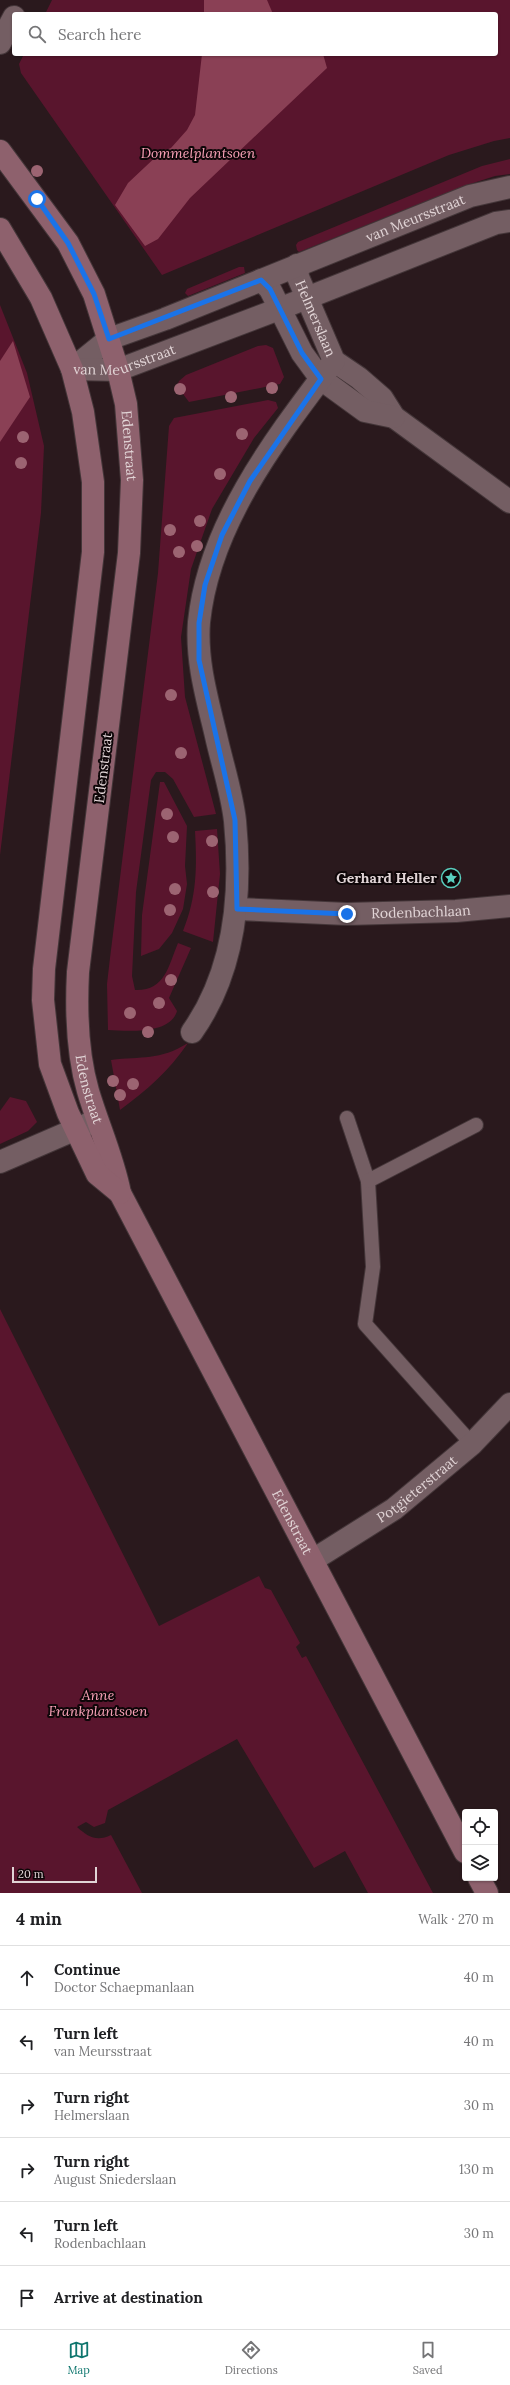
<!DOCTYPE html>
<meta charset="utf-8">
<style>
body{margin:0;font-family:Lora,serif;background:#f2f2f2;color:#202124}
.controls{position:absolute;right:12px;bottom:12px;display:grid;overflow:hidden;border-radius:4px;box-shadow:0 1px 3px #0004}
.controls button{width:36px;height:36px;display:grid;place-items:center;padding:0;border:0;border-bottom:1px solid #e0e0e0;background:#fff;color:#202124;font:20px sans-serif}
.scale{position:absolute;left:12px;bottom:10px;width:85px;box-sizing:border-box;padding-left:4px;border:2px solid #e1d4d6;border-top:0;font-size:11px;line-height:14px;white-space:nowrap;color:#e1d4d6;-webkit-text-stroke:3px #0e0608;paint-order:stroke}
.stop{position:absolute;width:12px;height:12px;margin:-9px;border:3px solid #1a73e8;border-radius:50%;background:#fff}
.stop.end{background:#1a73e8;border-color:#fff;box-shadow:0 1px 4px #0008}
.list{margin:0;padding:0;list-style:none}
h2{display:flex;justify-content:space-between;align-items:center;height:52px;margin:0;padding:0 16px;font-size:17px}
h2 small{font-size:13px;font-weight:400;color:#757577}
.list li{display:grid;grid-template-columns:26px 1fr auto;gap:12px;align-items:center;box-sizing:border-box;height:64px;padding:0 16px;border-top:1px solid #e0e0e0}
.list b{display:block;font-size:15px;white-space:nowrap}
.list p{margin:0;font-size:13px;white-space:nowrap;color:#757577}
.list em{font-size:13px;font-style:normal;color:#757577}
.icon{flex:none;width:22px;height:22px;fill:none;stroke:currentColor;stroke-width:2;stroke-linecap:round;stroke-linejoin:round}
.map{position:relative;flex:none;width:510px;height:1893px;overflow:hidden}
.search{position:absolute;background:#fff;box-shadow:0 1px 3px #0004;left:12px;right:12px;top:12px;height:44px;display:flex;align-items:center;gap:10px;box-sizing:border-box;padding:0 14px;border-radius:4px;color:#757577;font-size:15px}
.sheet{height:436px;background:#fff}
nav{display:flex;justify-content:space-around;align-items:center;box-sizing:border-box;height:56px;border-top:1px solid #e0e0e0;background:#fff;font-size:11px;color:#757577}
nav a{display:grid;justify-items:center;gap:2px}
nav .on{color:#0f766e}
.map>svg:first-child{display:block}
.green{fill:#59152d}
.water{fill:#8a4055}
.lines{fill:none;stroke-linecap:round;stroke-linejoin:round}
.service-casing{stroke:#443639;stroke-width:16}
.minor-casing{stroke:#443639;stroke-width:24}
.secondary-casing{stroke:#443639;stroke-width:24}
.service{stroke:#745e63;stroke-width:14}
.minor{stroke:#745e63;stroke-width:22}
.secondary{stroke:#8e616d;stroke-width:22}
.tree{fill:#9c6472}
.route{stroke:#1a73e8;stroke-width:5}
.labels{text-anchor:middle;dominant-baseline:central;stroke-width:4;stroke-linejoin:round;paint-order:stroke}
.park-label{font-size:14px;font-style:italic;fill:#f9a1b7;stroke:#0e0608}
.street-label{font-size:14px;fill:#e1d4d6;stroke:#0e0608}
.poi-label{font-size:14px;font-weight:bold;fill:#e1d4d6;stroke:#0e0608;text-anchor:end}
</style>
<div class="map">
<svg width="510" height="1893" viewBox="0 0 510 1893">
<rect width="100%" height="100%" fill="#2a191d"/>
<!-- green -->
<g class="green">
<path d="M52,0H510V138L494,141L449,155L162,275L21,73L19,64L24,54H496V14H45Z"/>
<path d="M510,159V174L495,176L464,186L299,252L297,250L296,245L298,242L482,166Z"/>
<path d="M239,267H244L245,273L188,296L185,293L187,289Z"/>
<path d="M0,305L27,373L44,446L41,513L0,855Z"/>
<path d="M266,345L273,348L284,377L280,384L189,402L177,386L179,381L186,375L258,346Z"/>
<path d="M268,400L276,402L278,408L254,438L212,509L191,569L181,637L185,697L216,814L194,817L173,779L165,772H156L151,780L136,892L132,976L135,990C165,991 168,967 178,943L191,948L169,998L177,1011C170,1035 127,1031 108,1030L107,984L110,958L158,573L169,426L174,418Z"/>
<path d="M160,782H164L187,826L185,866L187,884L183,909L172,933L159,949L141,956L142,915Z"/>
<path d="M217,829L220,874L213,942L183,931C197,896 197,868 195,831Z"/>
<path d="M188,1043C169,1071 147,1090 120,1110L111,1060C142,1056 159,1061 188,1043Z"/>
<path d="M10,1097L26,1101L37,1122L28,1131L0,1144V1111Z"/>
<path d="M0,1309L159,1626L259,1576L265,1588L271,1590L300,1643L296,1647L302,1658L306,1656L433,1893H368L345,1851L314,1868L237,1739L108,1810L105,1823L94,1827L86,1822L77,1827C88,1837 97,1842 111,1835L142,1893H0Z"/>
</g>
<!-- water -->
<g class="water">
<path d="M204,0H267L273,14H204Z"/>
<path d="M202,54H323L327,68L190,198L158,239L145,246L115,205L128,183L161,152L171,148L187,130L195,115Z"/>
<path d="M13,341L30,397L0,442V361Z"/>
</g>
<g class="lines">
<defs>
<g id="service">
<path d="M347,1118L368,1181L373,1267L365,1324L472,1444"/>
<path d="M368,1181L476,1125"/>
</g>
<g id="minor">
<path d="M0,43L14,17"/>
<path id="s1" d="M297,265L298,277L334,361L359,378L382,398L394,417L510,502"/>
<path d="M261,280L270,289L302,353L321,379L365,411L394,417"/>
<path id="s2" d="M72,369L109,339L165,319L470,196L510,187"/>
<path id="s3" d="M72,369L118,370L279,309L496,223L510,221"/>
<path id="s4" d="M237,909L347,914L456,911L510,906"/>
<path d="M192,1032C235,971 242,893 235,821C232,793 222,763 216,736C207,698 196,661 199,622C209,524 276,438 334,361"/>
<path d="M0,1162L97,1120"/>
<path id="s5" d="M313,1560L394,1509L472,1444L510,1404"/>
</g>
<g id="secondary">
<path id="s6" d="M0,151L68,243L94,294L118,370L126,404L132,480L129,553L78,972C76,1011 77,1053 88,1091C98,1125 113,1157 120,1193L465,1852"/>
<path d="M0,229L41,298L72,369L83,412L93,482V552L44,969L43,1000L50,1064L68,1113L97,1174L120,1193"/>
<path d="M479,1878L487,1893"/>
</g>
</defs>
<!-- service casing -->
<use href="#service" class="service-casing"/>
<!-- minor casing -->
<use href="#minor" class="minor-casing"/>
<!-- secondary casing -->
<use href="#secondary" class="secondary-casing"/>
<!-- service -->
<use href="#service" class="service"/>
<!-- minor -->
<use href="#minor" class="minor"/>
<!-- secondary -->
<use href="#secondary" class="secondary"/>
</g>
<!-- trees -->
<g class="tree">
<circle cx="37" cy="171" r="6"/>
<circle cx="272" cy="388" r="6"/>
<circle cx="180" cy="389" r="6"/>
<circle cx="231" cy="397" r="6"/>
<circle cx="242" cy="434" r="6"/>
<circle cx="23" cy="437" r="6"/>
<circle cx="21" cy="463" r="6"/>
<circle cx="220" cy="474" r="6"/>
<circle cx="200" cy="521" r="6"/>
<circle cx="170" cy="530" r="6"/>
<circle cx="197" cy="546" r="6"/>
<circle cx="179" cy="552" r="6"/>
<circle cx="171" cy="695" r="6"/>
<circle cx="181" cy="753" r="6"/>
<circle cx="167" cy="814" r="6"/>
<circle cx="173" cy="837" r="6"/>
<circle cx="212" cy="841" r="6"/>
<circle cx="175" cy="889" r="6"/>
<circle cx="213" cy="892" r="6"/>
<circle cx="170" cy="910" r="6"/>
<circle cx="171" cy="980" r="6"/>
<circle cx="159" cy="1003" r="6"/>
<circle cx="130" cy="1013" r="6"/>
<circle cx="148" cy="1032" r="6"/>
<circle cx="113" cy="1081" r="6"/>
<circle cx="133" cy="1084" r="6"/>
<circle cx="120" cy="1095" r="6"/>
</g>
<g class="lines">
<!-- route -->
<path class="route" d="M37,199L68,243L94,294L109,339L261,280L270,289L302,353L321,379L250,481L222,535L205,585L199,623V660L235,820L237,909L347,914"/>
</g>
<!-- icons -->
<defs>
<symbol id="sight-ring" viewBox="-11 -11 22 22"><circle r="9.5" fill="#0e0608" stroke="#59cebe" stroke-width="1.5"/><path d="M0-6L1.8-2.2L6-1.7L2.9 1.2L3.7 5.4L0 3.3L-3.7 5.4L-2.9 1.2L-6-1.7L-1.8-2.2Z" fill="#59cebe"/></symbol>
</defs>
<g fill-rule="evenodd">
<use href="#sight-ring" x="440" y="867" width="22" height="22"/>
</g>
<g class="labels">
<!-- park labels -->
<g class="park-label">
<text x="198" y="153">Dommelplantsoen</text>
<text x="98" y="1695">Anne<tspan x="98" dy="16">Frankplantsoen</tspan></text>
</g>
<!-- street labels -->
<g class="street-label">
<text stroke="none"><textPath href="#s2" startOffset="377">van Meursstraat</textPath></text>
<text stroke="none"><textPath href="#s1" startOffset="57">Helmerslaan</textPath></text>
<text stroke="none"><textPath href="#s3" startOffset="54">van Meursstraat</textPath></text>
<text stroke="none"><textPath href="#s6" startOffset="328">Edenstraat</textPath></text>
<text transform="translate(103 768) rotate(-83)">Edenstraat</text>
<text stroke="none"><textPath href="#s4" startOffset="184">Rodenbachlaan</textPath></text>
<text stroke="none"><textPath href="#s6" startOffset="976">Edenstraat</textPath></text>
<text stroke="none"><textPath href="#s5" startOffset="126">Potgieterstraat</textPath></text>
<text stroke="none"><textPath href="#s6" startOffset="1456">Edenstraat</textPath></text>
</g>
<!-- poi labels -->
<g class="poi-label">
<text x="437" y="878">Gerhard Heller</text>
</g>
</g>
</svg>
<div class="controls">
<button><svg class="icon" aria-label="locate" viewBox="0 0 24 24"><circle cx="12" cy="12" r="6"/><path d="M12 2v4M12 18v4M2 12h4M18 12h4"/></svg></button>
<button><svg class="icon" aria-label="layers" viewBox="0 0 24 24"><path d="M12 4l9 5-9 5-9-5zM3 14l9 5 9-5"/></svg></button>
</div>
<div class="scale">20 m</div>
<div class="stop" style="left:37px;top:199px"></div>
<div class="stop end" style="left:347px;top:914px"></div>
<div class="search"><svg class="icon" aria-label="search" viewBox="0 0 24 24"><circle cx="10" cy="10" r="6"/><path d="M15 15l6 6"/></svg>Search here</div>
</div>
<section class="sheet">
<h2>4 min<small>Walk · 270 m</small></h2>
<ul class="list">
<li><svg class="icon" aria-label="ahead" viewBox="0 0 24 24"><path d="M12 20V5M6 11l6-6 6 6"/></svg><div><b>Continue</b><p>Doctor Schaepmanlaan</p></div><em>40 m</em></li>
<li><svg class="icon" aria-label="left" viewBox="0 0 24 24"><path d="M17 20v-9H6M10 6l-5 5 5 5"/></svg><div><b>Turn left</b><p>van Meursstraat</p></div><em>40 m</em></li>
<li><svg class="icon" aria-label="right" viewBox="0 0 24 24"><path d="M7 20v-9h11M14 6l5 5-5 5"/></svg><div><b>Turn right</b><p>Helmerslaan</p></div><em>30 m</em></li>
<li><svg class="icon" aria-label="right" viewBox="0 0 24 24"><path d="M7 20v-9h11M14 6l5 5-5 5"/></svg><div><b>Turn right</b><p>August Sniederslaan</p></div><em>130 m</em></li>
<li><svg class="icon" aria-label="left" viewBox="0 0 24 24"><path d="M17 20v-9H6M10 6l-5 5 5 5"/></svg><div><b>Turn left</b><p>Rodenbachlaan</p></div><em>30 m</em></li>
<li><svg class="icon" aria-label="arrive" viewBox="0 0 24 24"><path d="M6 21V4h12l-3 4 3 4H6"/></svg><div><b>Arrive at destination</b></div></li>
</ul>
</section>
<nav>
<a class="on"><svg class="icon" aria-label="map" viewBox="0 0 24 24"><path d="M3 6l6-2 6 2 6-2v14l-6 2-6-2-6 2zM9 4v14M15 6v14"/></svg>Map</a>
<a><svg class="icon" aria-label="directions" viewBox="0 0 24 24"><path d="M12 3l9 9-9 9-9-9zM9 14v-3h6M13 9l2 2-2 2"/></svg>Directions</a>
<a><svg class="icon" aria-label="saved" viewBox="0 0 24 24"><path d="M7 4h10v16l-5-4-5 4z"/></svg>Saved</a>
</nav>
